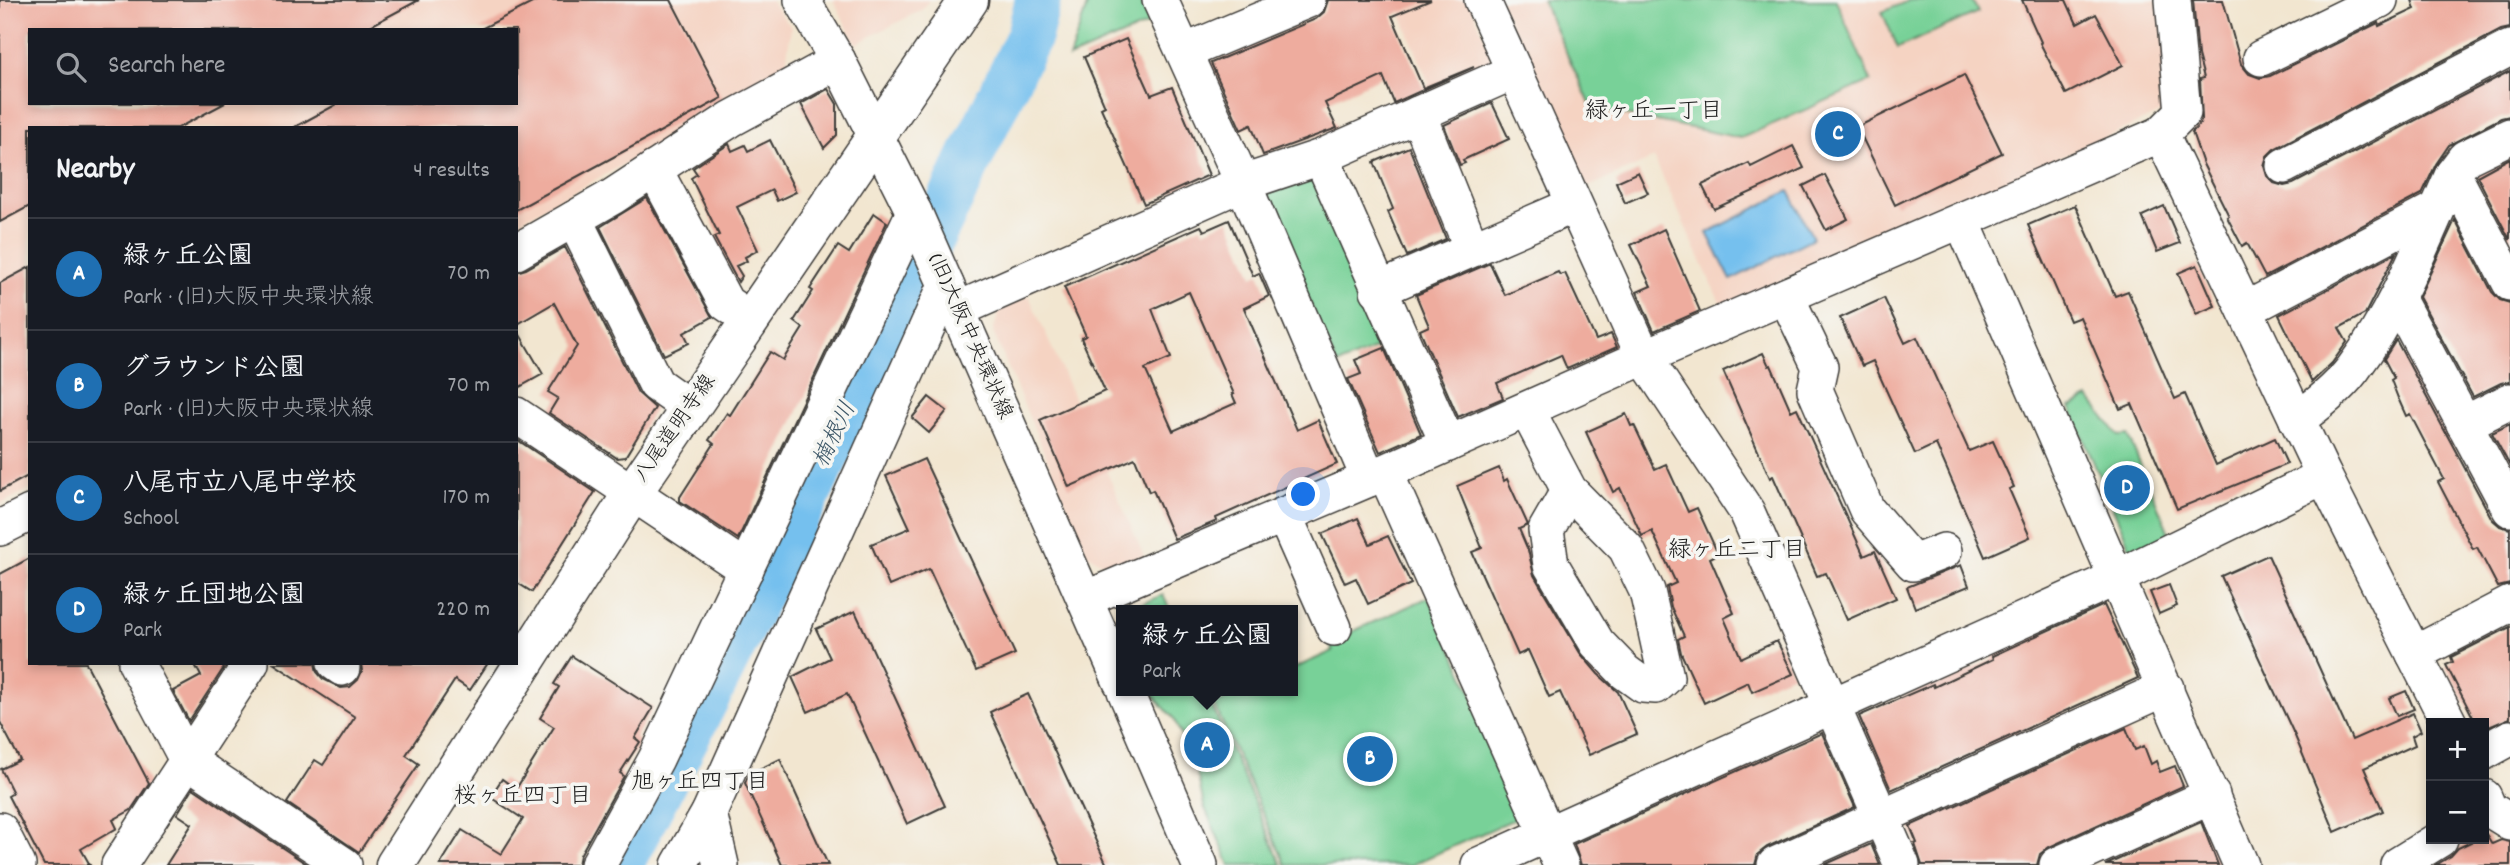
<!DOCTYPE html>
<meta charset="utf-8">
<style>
body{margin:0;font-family:Dekko,"Klee One",sans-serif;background:#20242c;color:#f1f3f6}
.controls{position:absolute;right:21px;bottom:21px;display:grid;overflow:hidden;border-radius:0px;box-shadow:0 4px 10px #0003}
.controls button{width:63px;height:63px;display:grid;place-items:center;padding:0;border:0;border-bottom:2px solid #363941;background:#171b24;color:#f1f3f6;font:35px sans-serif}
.you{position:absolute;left:1304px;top:495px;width:24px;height:24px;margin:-18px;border:5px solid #fff;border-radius:50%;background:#1a73e8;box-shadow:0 0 0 10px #1a73e833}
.badge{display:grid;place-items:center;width:46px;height:46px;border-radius:50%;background:#1f6fb2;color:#fff;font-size:23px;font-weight:700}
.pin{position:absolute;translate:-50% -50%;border:4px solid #fff;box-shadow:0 2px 7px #0006}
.popup{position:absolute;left:1116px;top:605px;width:182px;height:91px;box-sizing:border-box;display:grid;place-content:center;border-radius:0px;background:#171b24;filter:drop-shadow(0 2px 5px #0005);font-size:23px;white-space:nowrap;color:#9ea1a6}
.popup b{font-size:26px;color:#f1f3f6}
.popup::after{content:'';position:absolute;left:50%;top:100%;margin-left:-14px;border:14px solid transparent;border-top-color:#171b24}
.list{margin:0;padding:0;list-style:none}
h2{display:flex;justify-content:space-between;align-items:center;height:91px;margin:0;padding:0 28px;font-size:30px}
h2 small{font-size:23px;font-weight:400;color:#9ea1a6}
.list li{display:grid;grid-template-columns:46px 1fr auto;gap:21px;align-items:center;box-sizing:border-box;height:112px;padding:0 28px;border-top:2px solid #363941}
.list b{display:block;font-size:26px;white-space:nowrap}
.list p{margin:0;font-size:23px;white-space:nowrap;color:#9ea1a6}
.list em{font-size:23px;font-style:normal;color:#9ea1a6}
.icon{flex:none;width:38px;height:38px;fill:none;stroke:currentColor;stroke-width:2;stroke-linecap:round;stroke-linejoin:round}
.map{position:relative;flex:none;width:2510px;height:865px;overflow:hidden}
.search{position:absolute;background:#171b24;box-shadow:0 4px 10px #0003;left:28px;top:28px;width:490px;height:77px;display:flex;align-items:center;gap:18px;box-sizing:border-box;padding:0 24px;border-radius:0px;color:#9ea1a6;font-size:26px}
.panel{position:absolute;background:#171b24;box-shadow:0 4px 10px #0003;left:28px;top:126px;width:490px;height:539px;border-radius:0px}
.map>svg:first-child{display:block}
.built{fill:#f5d3c2;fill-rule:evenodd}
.green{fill:#78d198;stroke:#4a765a;stroke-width:2}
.water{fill:#74c0ee;stroke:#486e85;stroke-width:2}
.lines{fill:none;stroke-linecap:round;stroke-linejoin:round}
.river{stroke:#74c0ee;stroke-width:46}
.building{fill:#eeac9e;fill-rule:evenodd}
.minor-casing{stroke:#3c3a37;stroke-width:38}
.major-casing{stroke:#3c3a37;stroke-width:41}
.minor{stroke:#fff;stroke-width:35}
.major{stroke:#fff;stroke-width:38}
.labels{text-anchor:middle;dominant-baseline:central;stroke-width:7;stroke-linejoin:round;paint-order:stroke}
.street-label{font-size:21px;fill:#1c1c1c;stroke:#f6f6f2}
.neighbourhood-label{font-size:23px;fill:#1c1c1c;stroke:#f6f6f2}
.water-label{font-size:23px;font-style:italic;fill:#3b5566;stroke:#f6f6f2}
</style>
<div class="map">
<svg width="2510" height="865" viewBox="0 0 2510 865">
<rect width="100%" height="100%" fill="#f6f6f2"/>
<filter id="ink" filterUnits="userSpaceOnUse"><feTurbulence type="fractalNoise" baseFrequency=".0143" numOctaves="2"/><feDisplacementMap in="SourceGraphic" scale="14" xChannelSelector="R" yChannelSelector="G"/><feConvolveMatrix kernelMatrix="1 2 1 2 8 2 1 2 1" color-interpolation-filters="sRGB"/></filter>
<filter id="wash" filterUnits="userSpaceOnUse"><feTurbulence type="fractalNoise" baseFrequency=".00686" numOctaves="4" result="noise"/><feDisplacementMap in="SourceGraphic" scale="28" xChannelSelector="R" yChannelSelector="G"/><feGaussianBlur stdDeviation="1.57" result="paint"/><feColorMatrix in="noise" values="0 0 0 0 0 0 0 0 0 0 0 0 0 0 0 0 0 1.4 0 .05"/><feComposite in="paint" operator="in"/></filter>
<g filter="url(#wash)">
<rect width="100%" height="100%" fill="#f2e6d0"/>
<!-- built -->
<g class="built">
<path d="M0,0H770L791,27L785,71L659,145L516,223V128H30V489L0,504ZM30,30H516V103H30Z"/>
<path d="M833,0H929L923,9L856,44Z"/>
<path d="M1395,0H1468L1495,61L1435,98Z"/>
<path d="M1500,0H2166L2169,109L1722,307L1654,158L1586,188Z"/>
<path d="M1029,296L1144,556L1112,570L1087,553L993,332L1000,309Z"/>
</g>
<!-- green -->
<g class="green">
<path d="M1089,0H1140L1151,23L1069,58Z"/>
<path d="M1542,0H1836L1871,81L1741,138L1592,108Z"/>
<path d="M1910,0H1972L1978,12L1898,48L1882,12Z"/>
<path d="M1316,174L1391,342L1337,365L1266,203L1269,193Z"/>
<path d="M2089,398L2119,436L2128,435L2172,540L2133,555L2070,407Z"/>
<path d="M1163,595L1170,610H1127L1128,609Z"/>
<path d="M1429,597L1526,814L1411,865H1286L1214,704L1244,691H1293V669L1333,651L1329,642Z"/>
<path d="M1150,691H1205L1282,865H1230L1204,806L1197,772L1174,719Z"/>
</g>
<!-- water -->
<path class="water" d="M1789,191L1813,238L1731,280L1707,233Z"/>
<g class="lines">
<!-- river -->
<path class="river" d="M620,865C765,593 895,313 1029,36L1038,0"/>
</g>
<g id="blocks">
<!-- building -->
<g class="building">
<path d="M0,0H419L363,30H30V103H225L178,128H30V206L0,222Z"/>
<path d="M538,0H671L722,98L516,210V128H293L339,103H516V30H479Z"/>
<path d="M1328,0H1431L1392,16L1423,88L1474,67L1394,103L1383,76L1325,103L1337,128L1263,155L1251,125L1241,130L1211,63L1316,19L1324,12Z"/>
<path d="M2022,0H2066L2077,24L2096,14L2123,65L2066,94L2040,43L2041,42Z"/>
<path d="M2193,0H2223L2241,64L2249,74L2260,78L2270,76L2378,23L2379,26L2415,9L2412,0H2510V28L2501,30L2274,149L2267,156L2264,166L2267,176L2274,183L2284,186L2293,184L2510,71V116L2501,118L2449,145L2436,164L2422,194L2265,277L2247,243L2242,246L2227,217L2229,216L2203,164L2192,132L2200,124L2202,118L2200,79L2204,78L2198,55Z"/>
<path d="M1126,39L1151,95L1172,87L1209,175L1144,204L1101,108L1105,106L1084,57Z"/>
<path d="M1964,75L2002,153L1895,205L1857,127Z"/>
<path d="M828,89L837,104V135L824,148L801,104Z"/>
<path d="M1492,103L1509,139L1463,160L1465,163L1460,165L1444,125Z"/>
<path d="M770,140L796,192L777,201L772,190L737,207L758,250L745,257L747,261L736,266L742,276L738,282L714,237L719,235L691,178L697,174L693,168L729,144L732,151L745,145L748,151Z"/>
<path d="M1793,146L1804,168L1714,209L1702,185L1749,163L1751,167Z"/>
<path d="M1409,147L1446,239L1407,256L1388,212L1393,209L1374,162Z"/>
<path d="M2510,158V240L2477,176Z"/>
<path d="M1638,172L1648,193L1625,203L1616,182Z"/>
<path d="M1825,175L1848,219L1826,230L1803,186Z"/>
<path d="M647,198L712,317L684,333L689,343L664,355L600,227Z"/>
<path d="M2075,205L2115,296L2128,291L2175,399L2185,394L2216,465L2275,438L2287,464L2177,509L2132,404L2120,409L2080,317L2070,321L2028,225Z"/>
<path d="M2164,206L2180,243L2157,252L2142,216Z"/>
<path d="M874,213L887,222L738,539L680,501V497L714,444L709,440L727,413L730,415L770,352L783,360L803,328L794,321L813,291L810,289L838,246L849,253Z"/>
<path d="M1229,220L1253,276L1259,273L1269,296L1244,308L1297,430L1318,420L1337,464L1216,518L1217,521L1174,539L1153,490L1149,492L1135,458L1069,487L1040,420L1105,391L1081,338L1086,336L1064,287L1201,226L1204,231ZM1189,292L1234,394H1232L1236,403L1173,431L1145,369L1171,358L1152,309Z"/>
<path d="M2455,220L2492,292L2500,300L2510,303V381L2501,383L2473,397L2419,297Z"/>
<path d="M1664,229L1700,311L1654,331L1637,292L1651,286L1631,245Z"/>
<path d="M565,247L638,393L655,408L625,457L617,458L549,413L558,398L548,392L577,346L554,303L516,325V272L526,269Z"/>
<path d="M2396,253L2365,314L2339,328L2347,342L2332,363L2312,382L2279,315Z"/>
<path d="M1490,263L1505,295L1558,272L1560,275L1565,273L1596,340L1611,334L1617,347L1567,369L1561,355L1497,383L1503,398L1458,417L1420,330L1429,326L1416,295Z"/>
<path d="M2197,265L2215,306L2196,314L2178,273Z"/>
<path d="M30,267V475L0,491V283Z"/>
<path d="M1884,298L1905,343L1917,337L1969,451L1993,441L2014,487L2009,489L2030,537L1985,557L1936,444L1915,454L1873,361L1862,366L1840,318Z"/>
<path d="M516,328L543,374L516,389Z"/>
<path d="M2396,340L2492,519L2500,526L2510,529V584L2498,587L2477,547L2473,549L2438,482L2444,479L2410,414L2406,416L2398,398L2391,380L2394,378L2384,359Z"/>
<path d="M1384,348L1421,434L1380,452L1348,379L1361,374L1355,360Z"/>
<path d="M1763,353L1769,366L1771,365L1791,411L1797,408L1864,556L1875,551L1896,598L1847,620L1826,573L1817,576L1773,476L1770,478L1723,371Z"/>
<path d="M929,397L947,411L929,433L912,418Z"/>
<path d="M1626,414L1631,426L1634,425L1655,469L1666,464L1688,512L1697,508L1718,554L1710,558L1734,613L1724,618L1741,658L1777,641L1793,674L1752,692L1748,682L1704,703L1681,653L1678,639L1684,636L1671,607L1667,587L1676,583L1652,531L1642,536L1620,488L1613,492L1586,432Z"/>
<path d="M2510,424V466L2492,433Z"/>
<path d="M516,439L595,492L532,592L516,582Z"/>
<path d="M924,459L1015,654L976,671L929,569L889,586L871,544L910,528L886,476Z"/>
<path d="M1499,468L1504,481L1507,479L1528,525L1519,529L1528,550L1534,575L1580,653L1598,674L1618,692L1637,734L1589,755L1560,692L1549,697L1528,650L1518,655L1472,552L1482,548L1457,486Z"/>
<path d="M1358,518L1370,544L1388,536L1411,584L1368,604L1356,578L1345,583L1322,534Z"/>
<path d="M2268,555L2352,740L2413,713L2421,731L2412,736L2415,745L2364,768L2383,811L2335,832L2295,736L2221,576Z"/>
<path d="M30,558V663H86L149,783L131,810L113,820L117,828L81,849L90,865H44L8,796L13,793L1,769L20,760L0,722V574Z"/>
<path d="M1961,565L1969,586L1915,608L1907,587Z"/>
<path d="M2169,585L2177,606L2159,614L2150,592Z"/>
<path d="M2104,605L2138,678L1891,790L1859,716L1933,684L1934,687L1993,659L1992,656Z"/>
<path d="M855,611L945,806L907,824L847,694L808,712L792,677L830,658L816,629Z"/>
<path d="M2510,627V718L2484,729V723H2476L2446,665L2453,662L2451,657Z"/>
<path d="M572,656L653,708L635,738L640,742L620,773L624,776L580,855L578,865H440L462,830L501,854L523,819L490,797L502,779L516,789L554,727L540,718L559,687L554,684Z"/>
<path d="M194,663H227L189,721L173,691L201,676Z"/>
<path d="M273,663H315L317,672L323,679L341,688L350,687L358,680L362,671L361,663H488L470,690L455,680L406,755L419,764L359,852L287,803L315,760L323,765L355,717Z"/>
<path d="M2406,691L2414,709L2397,716L2389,698Z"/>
<path d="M1028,694L1107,865H1061L990,712Z"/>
<path d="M2126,728L2135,750L2144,746L2151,764L2156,761L2160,772L2175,766L2183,786L2049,847L2040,854L2037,865H1922L1915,844L1917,843L1910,826Z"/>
<path d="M1822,733L1855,807L1767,847L1758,854L1755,865H1581L1574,844Z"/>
<path d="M780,759L828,865H782L745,783L749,774Z"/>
<path d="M193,788L308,865H166L192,824L177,814Z"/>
<path d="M2201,822L2218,865H2106Z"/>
<path d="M2486,834L2492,844L2501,840L2510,842V865H2436L2451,856L2458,848L2477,839H2484Z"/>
<path d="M1871,844L1880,865H1824Z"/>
</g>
</g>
</g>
<g filter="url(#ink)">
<use href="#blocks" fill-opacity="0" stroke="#3c3a37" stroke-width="2"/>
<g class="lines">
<defs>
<g id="minor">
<path d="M802,0L838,61L914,212L1121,682"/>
<path d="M1160,0L1243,183L1369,479"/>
<path d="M1482,0L1644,357L1747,512L1902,865"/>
<path d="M1184,52L1308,0"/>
<path d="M2261,58L2380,0"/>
<path d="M1418,114L1472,249"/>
<path d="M2161,134L2183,112L2173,0"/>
<path d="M1321,157L1448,444"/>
<path d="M2284,166L2510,48"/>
<path d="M654,169L726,303L751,320"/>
<path d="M2453,174L2510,283"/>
<path d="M574,219L656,384L690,408"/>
<path d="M1962,221L2241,865"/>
<path d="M516,252L612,197L731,119L838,61"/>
<path d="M1378,290L1574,205"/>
<path d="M1786,296L1820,367L1815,390L1867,510L1913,563L1944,551"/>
<path d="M2397,298L2510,509"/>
<path d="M957,310L1243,183L1321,157L1515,71"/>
<path d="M2245,310L2437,209"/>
<path d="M1527,410L1569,490L1626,548L1647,591L1666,677L1656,686L1643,685L1625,672L1597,643L1551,565L1546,530L1569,490"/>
<path d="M516,415L746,569"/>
<path d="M2297,420C2317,405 2338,389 2353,369C2397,310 2423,241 2453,174L2465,158L2510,136"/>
<path d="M2464,424L2510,401"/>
<path d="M1385,472L1561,865"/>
<path d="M1284,515L1334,628"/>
<path d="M0,528L30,513"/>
<path d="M1085,599L1369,479L1644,357L2161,134L2324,476L2449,723"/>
<path d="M2414,654L2510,604"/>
<path d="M136,663L187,760L344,865"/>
<path d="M335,663L342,668"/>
<path d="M1125,691L1200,865"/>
<path d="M2484,752L2510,738"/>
<path d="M2484,797L2489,809L2510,822"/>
<path d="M709,813L721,865"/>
<path d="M0,830L18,865"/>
<path d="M119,865L251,663"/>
<path d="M598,865L656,759L914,212"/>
<path d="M679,865L709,813L946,285"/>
<path d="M1479,865L2118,577L2324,476"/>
<path d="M1775,865L2166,688"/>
<path d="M2057,865L2212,795"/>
<path d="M2398,865L2440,839"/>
</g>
<path id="major" d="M395,865L633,492L969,0"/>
</defs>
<!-- minor casing -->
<use href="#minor" class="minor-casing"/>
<!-- major casing -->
<use href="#major" class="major-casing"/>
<!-- minor -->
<use href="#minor" class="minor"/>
<!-- major -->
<use href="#major" class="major"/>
</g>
</g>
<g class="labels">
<!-- street labels -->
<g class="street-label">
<text transform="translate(969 337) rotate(66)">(旧)大阪中央環状線</text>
<text transform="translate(676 429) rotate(-55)">八尾道明寺線</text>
</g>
<!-- neighbourhood labels -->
<g class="neighbourhood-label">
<text x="1654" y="112">緑ヶ丘一丁目</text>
<text x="1737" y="551">緑ヶ丘二丁目</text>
<text x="700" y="783">旭ヶ丘四丁目</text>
<text x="523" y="797">桜ヶ丘四丁目</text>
</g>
<!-- water labels -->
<g class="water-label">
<text transform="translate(836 435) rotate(-64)">楠根川</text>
</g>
</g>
</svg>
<div class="controls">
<button>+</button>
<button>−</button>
</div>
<div class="you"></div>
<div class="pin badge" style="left:1207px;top:745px">A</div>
<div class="popup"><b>緑ヶ丘公園</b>Park</div>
<div class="pin badge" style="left:1370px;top:759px">B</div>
<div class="pin badge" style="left:1838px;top:134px">C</div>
<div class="pin badge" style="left:2127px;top:488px">D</div>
<div class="search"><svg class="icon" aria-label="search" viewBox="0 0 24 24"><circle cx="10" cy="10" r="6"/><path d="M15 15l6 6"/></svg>Search here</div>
<section class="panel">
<h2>Nearby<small>4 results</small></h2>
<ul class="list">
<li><span class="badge">A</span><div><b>緑ヶ丘公園</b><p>Park · (旧)大阪中央環状線</p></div><em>70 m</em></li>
<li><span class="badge">B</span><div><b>グラウンド公園</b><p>Park · (旧)大阪中央環状線</p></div><em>70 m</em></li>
<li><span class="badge">C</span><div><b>八尾市立八尾中学校</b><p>School</p></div><em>170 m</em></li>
<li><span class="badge">D</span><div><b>緑ヶ丘団地公園</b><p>Park</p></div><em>220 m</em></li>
</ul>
</section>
</div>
